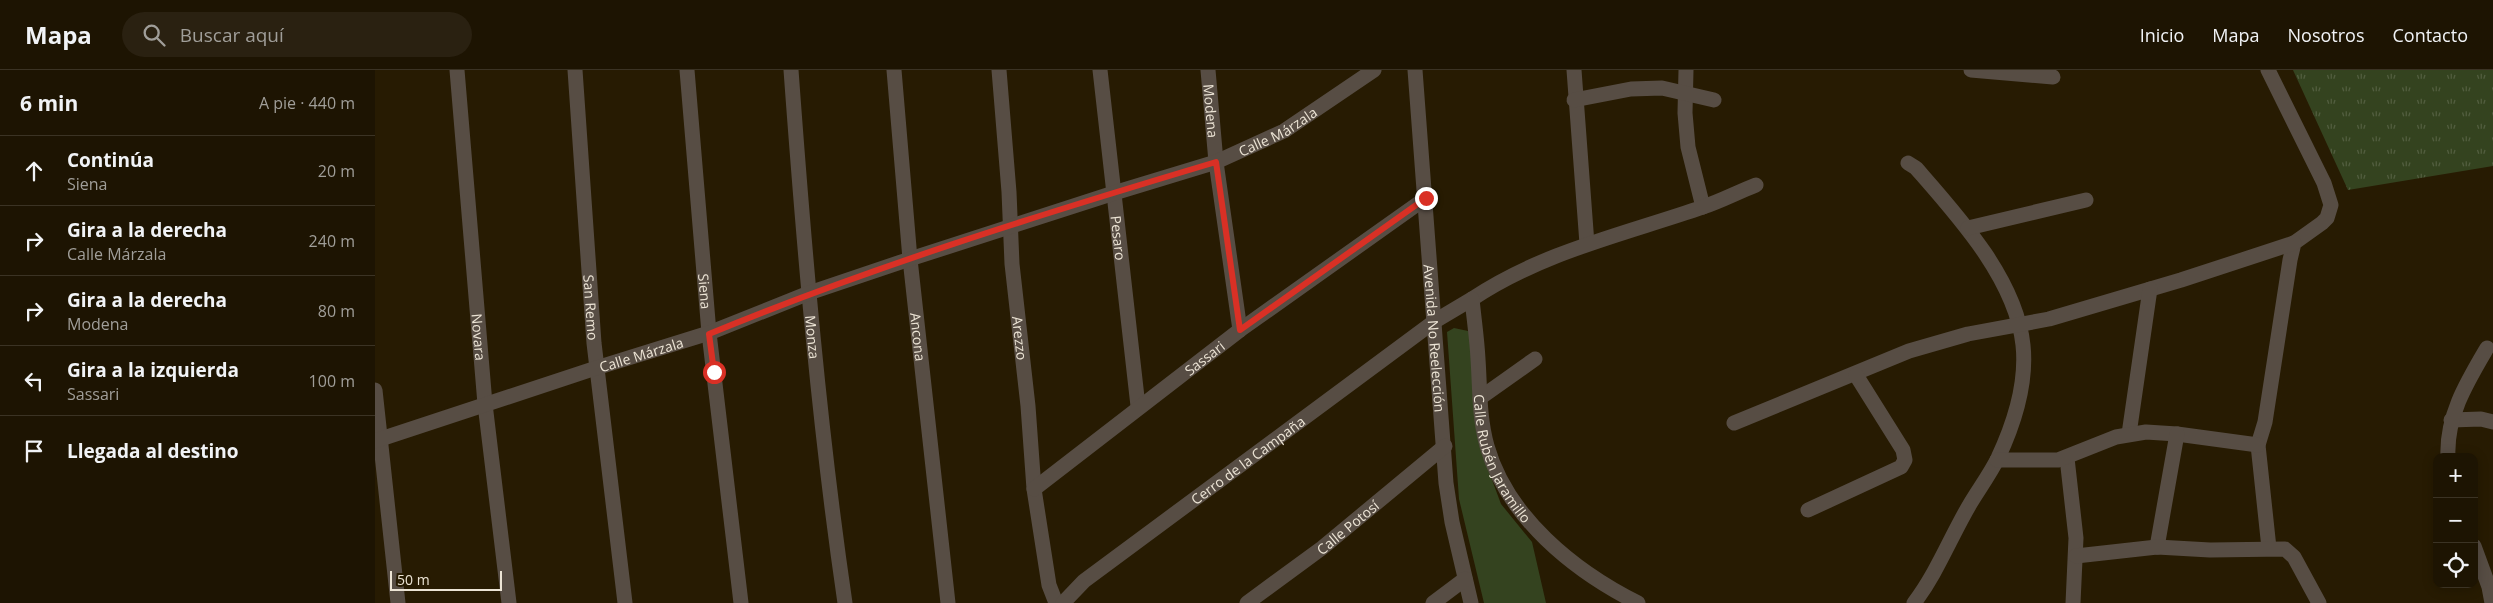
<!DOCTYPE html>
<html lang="es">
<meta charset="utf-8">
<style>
body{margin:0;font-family:"Open Sans",sans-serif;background:#2a2111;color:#f1f3f6}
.controls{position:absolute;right:15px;bottom:15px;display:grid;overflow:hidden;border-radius:10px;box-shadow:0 2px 12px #0003}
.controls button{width:45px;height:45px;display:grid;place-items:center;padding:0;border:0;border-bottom:1px solid #3b3324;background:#1d1402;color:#f1f3f6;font:25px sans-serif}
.scale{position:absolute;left:15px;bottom:12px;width:112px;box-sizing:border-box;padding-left:5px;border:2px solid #ece4d5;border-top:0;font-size:14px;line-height:18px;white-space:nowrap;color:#ece4d5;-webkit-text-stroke:4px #271b02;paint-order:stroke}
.stop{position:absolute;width:15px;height:15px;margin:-11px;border:4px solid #d93025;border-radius:50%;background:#fff}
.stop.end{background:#d93025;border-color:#fff;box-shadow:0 1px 5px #0008}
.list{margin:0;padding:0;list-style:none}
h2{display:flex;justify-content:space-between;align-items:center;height:65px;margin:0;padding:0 20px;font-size:21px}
h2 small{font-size:16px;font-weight:400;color:#a09e99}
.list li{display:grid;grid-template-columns:32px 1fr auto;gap:15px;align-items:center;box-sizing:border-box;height:70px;padding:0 20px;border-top:1px solid #3b3324}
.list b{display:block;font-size:19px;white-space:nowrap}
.list p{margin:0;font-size:16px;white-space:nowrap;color:#a09e99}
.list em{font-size:16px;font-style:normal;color:#a09e99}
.icon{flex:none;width:28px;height:28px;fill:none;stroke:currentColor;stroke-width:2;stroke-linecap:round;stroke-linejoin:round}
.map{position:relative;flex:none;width:2118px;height:533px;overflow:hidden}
header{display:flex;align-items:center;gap:30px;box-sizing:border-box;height:70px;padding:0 25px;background:#1d1402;border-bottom:1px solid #3b3324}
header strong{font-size:24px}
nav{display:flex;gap:28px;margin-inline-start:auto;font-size:18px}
.search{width:350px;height:45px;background:#2a2111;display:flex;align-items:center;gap:12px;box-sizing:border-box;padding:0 18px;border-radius:28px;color:#a09e99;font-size:19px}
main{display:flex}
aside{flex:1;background:#1d1402}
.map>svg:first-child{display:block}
.grass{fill:url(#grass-tufts)}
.park{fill:#34431f}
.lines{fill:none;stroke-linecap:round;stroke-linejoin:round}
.minor{stroke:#574d44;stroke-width:15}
.route{stroke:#d93025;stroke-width:6}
.labels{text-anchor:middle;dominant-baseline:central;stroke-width:4;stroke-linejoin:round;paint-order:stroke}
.street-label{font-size:14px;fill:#ece4d5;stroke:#271b02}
</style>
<header>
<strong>Mapa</strong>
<div class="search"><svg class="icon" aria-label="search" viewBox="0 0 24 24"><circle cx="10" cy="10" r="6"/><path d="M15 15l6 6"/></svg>Buscar aquí</div>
<nav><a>Inicio</a><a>Mapa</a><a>Nosotros</a><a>Contacto</a></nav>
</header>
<main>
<aside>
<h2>6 min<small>A pie · 440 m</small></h2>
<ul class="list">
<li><svg class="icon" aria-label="ahead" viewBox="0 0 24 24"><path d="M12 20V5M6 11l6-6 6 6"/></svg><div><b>Continúa</b><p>Siena</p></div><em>20 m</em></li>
<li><svg class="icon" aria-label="right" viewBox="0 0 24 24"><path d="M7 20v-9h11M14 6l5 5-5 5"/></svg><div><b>Gira a la derecha</b><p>Calle Márzala</p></div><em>240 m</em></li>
<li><svg class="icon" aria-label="right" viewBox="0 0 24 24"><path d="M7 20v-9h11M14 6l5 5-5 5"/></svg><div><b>Gira a la derecha</b><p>Modena</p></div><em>80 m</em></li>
<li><svg class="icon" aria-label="left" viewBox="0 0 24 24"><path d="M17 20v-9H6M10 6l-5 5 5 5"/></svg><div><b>Gira a la izquierda</b><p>Sassari</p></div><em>100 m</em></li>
<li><svg class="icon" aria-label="arrive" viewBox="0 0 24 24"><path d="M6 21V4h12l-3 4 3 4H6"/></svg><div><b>Llegada al destino</b></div></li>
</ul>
</aside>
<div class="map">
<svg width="2118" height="533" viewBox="0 0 2118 533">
<defs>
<pattern id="grass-tufts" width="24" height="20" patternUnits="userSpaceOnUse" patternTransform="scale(1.25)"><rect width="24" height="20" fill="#34431f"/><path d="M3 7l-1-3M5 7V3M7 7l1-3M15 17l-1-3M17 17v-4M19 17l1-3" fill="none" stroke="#525e3f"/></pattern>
</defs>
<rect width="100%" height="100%" fill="#271b02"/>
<!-- grass -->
<path class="grass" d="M1918,0H2118V96L1973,120Z"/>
<!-- park -->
<path class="park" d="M1079,258L1093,261L1098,270L1107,383L1126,434L1157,472L1171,533H1109L1084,429L1072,262Z"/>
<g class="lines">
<!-- minor -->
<g class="minor">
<path id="s1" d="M82,0L110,334L134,533"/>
<path id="s2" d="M200,0L219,273L250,533"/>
<path id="s3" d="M312,0L334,263L366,533"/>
<path id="s4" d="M416,0C429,178 444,356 470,533"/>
<path id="s5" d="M519,0L535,189L573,533"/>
<path id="s6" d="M624,0L634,122L637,194L653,336L659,419L674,515L681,533"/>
<path id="s7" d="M725,0L763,336"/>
<path id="s8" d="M833,0L841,92L865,260"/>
<path id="s9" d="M1040,0L1071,413L1077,452L1096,533"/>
<path d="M1199,0L1212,174"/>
<path d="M1311,0L1310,43L1313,77L1328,137"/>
<path d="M1596,0L1678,7"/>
<path d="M1893,0L1949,113L1956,135L1952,148L1947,153L1919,173L1915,190L1890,352L1883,375L1894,478"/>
<path d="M1199,30L1256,19L1287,18L1339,30"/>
<path d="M1533,93L1541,98C1583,146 1641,209 1648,275C1652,313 1639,354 1623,388C1615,404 1604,419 1595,434C1576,466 1562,503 1539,533"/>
<path d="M1593,158L1711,130"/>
<path d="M1097,229C1167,182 1250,164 1328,137C1346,131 1363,122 1381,115"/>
<path d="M0,320L23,533"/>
<path d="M1105,328L1160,289"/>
<path d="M2076,350L2106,349L2118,352"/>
<path d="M1359,353L1534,281L1593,264L1674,249L1806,210L1919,173"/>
<path d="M1754,364L1775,219"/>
<path id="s10" d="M0,371L221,298L334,263L434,223L535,189L739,123L841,92L909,61L999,0"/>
<path d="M2073,387C2071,346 2092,312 2112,278"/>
<path d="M1692,388L1701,468L1698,533"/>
<path d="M1622,390H1683L1741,367L1771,362L1802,364L1883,375"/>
<path id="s11" d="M659,419L865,260L1051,128"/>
<path d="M1433,440L1526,397L1530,390L1528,380L1481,305"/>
<path d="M2099,476L2114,517L2117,533"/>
<path d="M1782,477L1802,364"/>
<path d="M1701,486L1782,477L1835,480L1910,479L1919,487L1944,533"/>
<path id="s12" d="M688,533L709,511L1060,251L1097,229C1099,249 1102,269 1103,289C1105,318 1104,348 1112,376C1132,447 1199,501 1263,533"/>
<path id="s13" d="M872,533L947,478L1070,376"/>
<path d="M1058,533L1090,509"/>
</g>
</g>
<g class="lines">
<!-- route -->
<path class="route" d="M339,302L334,264C499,196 670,143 841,92L865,260L1051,128"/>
</g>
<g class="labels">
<!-- street labels -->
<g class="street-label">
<text stroke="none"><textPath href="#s8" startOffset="41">Modena</textPath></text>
<text stroke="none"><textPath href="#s10" startOffset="955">Calle Márzala</textPath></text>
<text stroke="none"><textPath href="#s7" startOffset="169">Pesaro</textPath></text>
<text stroke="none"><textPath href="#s3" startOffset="222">Siena</textPath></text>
<text stroke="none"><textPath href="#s2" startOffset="238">San Remo</textPath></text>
<text stroke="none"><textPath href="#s1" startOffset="268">Novara</textPath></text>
<text stroke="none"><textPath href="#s4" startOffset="268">Monza</textPath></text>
<text stroke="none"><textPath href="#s5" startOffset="268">Ancona</textPath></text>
<text stroke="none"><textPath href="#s6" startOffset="269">Arezzo</textPath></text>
<text stroke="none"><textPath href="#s9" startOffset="269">Avenida No Reelección</textPath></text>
<text stroke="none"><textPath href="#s10" startOffset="280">Calle Márzala</textPath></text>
<text stroke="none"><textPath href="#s11" startOffset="215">Sassari</textPath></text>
<text stroke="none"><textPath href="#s12" startOffset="675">Calle Rubén Jaramillo</textPath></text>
<text stroke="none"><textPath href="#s12" startOffset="234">Cerro de la Campaña</textPath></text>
<text stroke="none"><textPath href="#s13" startOffset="126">Calle Potosí</textPath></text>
</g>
</g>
</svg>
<div class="controls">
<button>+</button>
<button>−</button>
<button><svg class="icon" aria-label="locate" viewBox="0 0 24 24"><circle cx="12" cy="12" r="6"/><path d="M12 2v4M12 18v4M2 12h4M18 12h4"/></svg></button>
</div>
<div class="scale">50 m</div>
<div class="stop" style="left:339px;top:302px"></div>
<div class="stop end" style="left:1051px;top:128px"></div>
</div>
</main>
